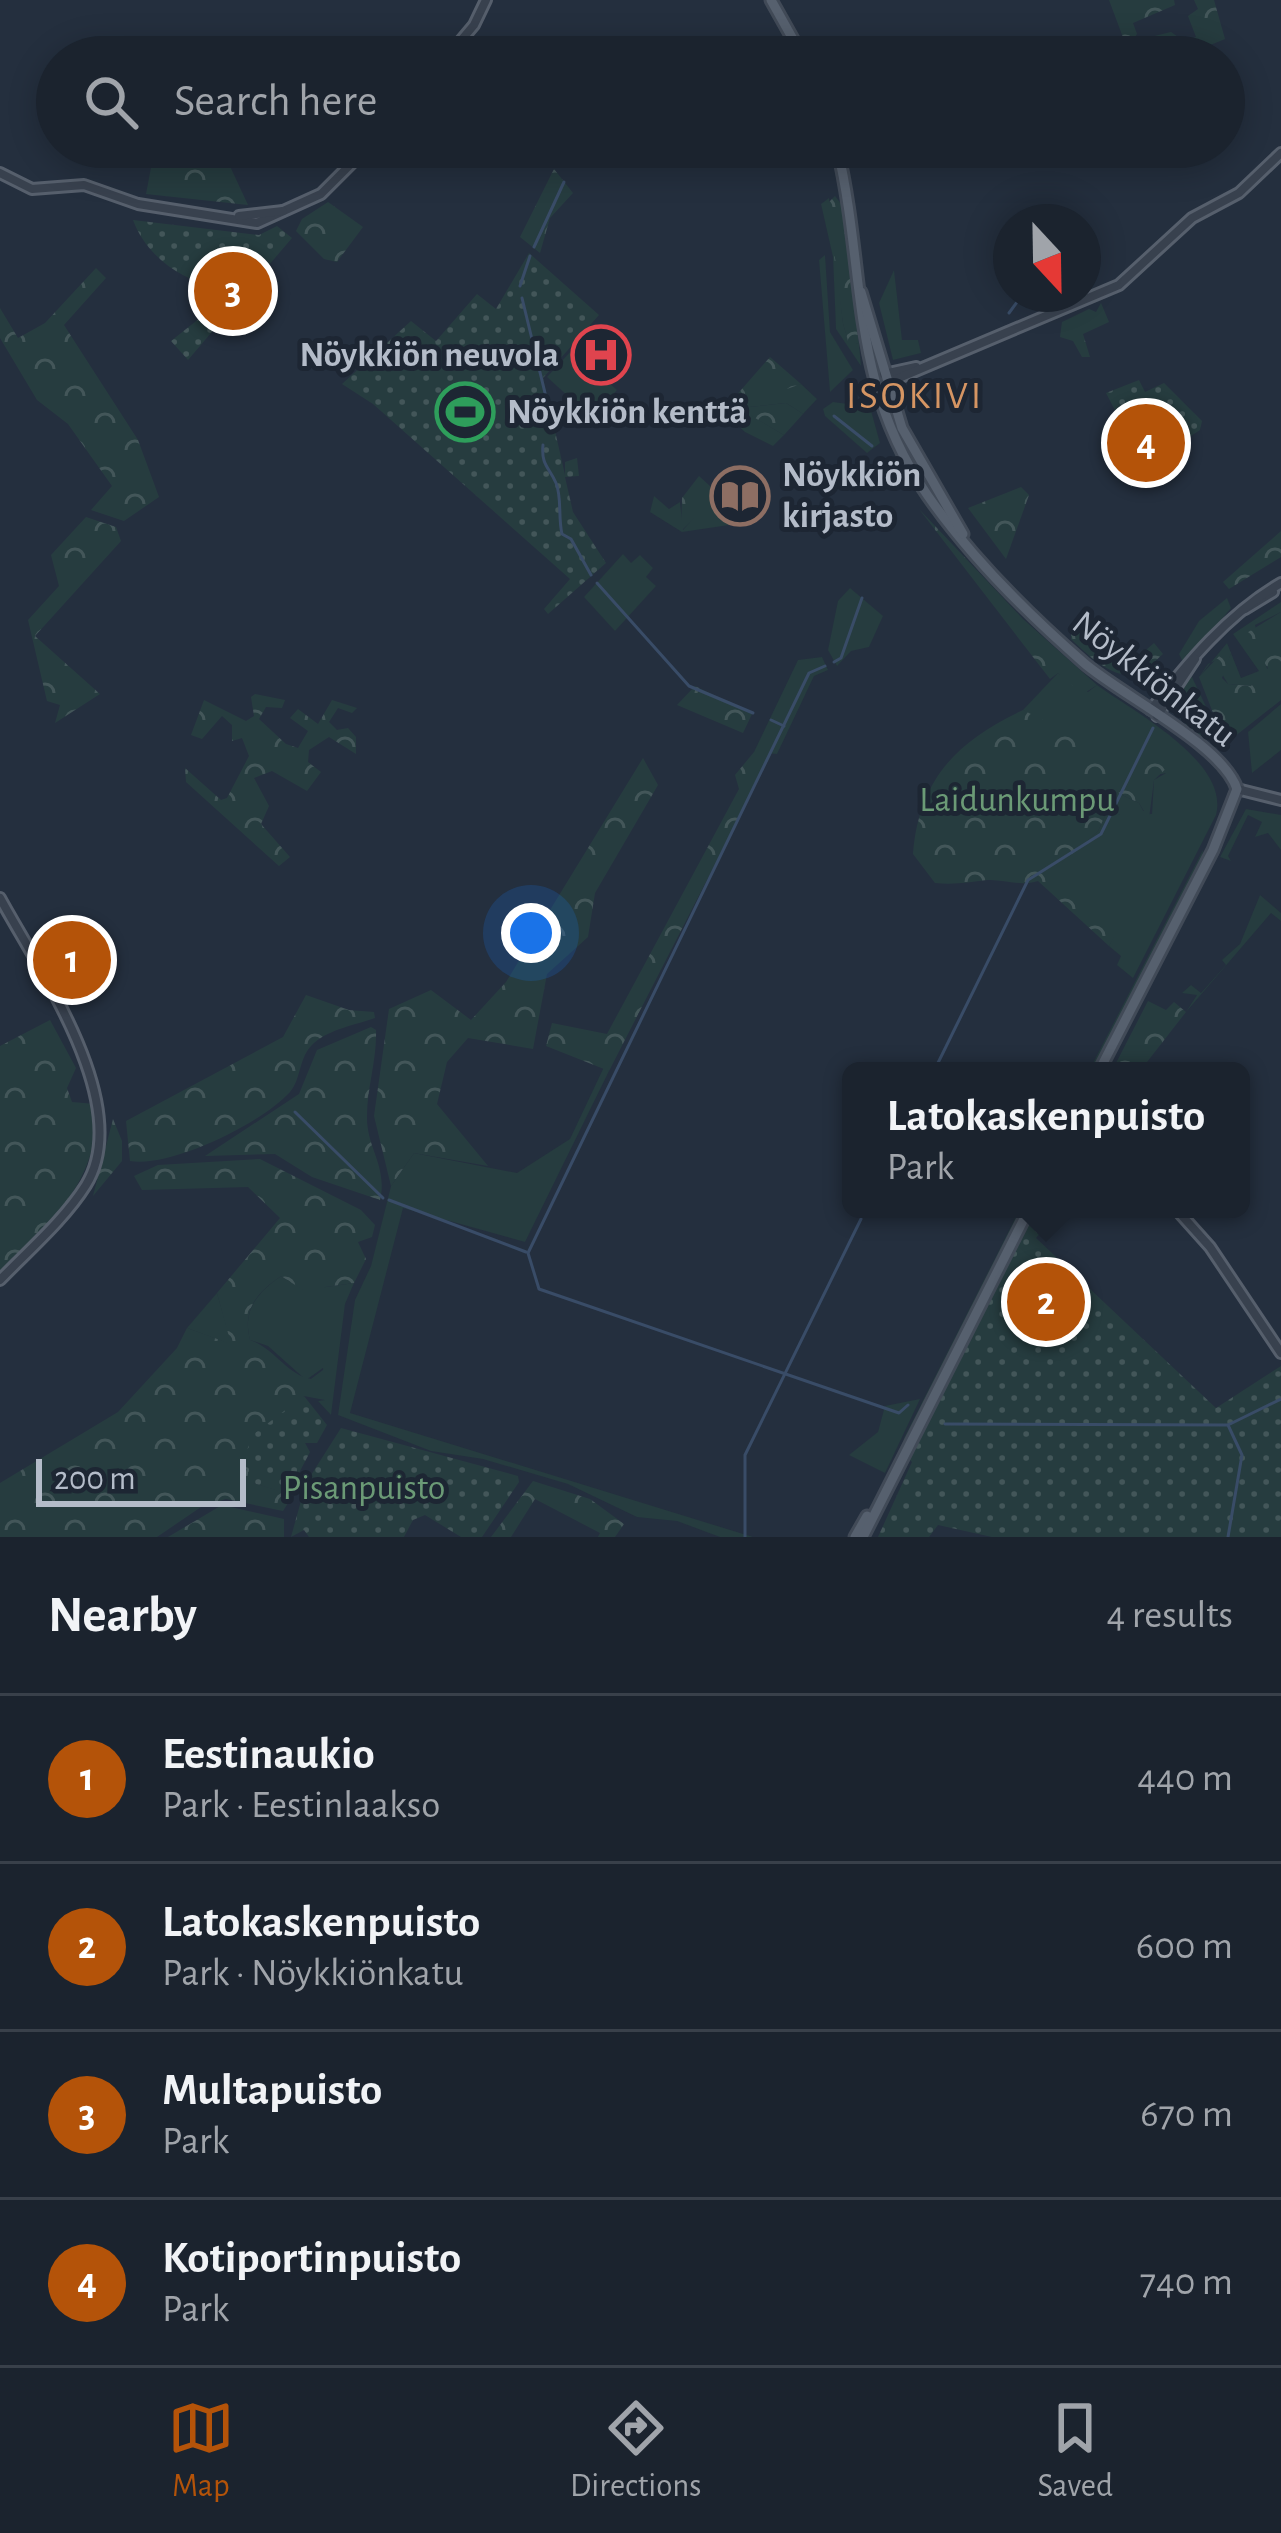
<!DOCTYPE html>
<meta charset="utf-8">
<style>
body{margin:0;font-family:"Alegreya Sans",sans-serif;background:#242b36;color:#f1f3f6}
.compass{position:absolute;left:993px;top:204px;width:108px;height:108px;border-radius:50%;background:#1b232e;box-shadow:0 6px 30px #0003;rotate:158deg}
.scale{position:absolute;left:36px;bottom:30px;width:210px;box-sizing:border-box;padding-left:12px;border:6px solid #b4bcc9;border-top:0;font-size:33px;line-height:42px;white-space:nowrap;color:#b4bcc9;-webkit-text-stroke:9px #1d2633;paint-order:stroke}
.you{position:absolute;left:531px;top:933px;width:42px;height:42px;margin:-30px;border:9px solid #fff;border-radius:50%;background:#1a73e8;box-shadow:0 0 0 18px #1a73e833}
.badge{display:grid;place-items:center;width:78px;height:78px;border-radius:50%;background:#b45309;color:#fff;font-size:39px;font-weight:700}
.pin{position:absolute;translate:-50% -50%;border:6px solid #fff;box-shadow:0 3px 12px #0006}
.popup{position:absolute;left:842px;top:1062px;width:408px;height:156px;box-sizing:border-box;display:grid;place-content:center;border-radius:18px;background:#1b232e;filter:drop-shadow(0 3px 9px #0005);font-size:39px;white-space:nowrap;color:#a0a4aa}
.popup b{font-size:45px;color:#f1f3f6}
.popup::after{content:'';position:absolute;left:50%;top:100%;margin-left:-24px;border:24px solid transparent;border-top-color:#1b232e}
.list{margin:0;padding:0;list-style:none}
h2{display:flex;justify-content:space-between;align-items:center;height:156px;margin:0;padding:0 48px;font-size:51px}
h2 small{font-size:39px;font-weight:400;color:#a0a4aa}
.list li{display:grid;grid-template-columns:78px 1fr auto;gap:36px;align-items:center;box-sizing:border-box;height:168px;padding:0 48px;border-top:3px solid #39404a}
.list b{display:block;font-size:45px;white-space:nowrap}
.list p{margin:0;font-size:39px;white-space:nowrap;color:#a0a4aa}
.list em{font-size:39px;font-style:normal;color:#a0a4aa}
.icon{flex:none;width:66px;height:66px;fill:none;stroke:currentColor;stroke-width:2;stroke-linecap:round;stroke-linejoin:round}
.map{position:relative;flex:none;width:1281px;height:1537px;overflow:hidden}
.search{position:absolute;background:#1b232e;box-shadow:0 6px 30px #0003;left:36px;right:36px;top:36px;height:132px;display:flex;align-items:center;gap:30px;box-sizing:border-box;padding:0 42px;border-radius:66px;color:#a0a4aa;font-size:45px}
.sheet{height:828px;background:#1b232e}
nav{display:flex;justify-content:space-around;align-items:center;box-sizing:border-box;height:168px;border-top:3px solid #39404a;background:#1b232e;font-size:33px;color:#a0a4aa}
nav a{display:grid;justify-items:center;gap:6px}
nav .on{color:#b45309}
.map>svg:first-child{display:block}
.grass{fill:#263c3f}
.forest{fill:url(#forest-crowns)}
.park{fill:url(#park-dots)}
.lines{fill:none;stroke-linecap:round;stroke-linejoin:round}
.stream{stroke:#394c67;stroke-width:3}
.minor-casing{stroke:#565f6c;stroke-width:14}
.major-casing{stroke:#414a57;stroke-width:15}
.minor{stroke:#38414e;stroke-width:8}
.major{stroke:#56606e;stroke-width:9}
.labels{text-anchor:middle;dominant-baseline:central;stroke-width:10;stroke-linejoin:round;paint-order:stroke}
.poi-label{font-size:36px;font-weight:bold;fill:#b4bcc9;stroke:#1d2633;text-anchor:start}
.street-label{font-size:36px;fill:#b4bcc9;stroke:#1d2633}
.park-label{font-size:36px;fill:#6b9a76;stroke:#1d2633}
.neighbourhood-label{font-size:39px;letter-spacing:3px;fill:#d59563;stroke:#1d2633}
</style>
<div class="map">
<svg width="1281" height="1537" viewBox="0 0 1281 1537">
<defs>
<pattern id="forest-crowns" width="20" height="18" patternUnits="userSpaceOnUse" patternTransform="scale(3)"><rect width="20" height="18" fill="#263c3f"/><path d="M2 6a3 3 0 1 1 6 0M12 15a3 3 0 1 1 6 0" fill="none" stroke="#435659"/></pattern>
<pattern id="park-dots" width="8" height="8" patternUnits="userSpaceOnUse" patternTransform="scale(3)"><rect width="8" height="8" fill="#263c3f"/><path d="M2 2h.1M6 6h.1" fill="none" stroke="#435659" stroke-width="1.8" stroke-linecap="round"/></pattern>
</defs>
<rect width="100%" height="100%" fill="#242f3e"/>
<!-- grass -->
<g class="grass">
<path d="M829,198L843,323L848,340L859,344L861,366L836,329L833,257L821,204Z"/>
<path d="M825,255L830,332L853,370L830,392L819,260Z"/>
<path d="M894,270L902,340H918L921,353L893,360L879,303Z"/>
<path d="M572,350L617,390L592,418L547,377Z"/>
<path d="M801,384L817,399L803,414L786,403L750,407L751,415L784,435L773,446L745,432L722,411L734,398Z"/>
<path d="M833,402L870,407L880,443L867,453L825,416L823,409Z"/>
<path d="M714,495L736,524L682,532L650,512L654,496L669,509L680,502L683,530Z"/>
<path d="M623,554L631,563L640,555L653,568L646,577L656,586L615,631L584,597Z"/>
<path d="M850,588L883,616L869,647L851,651L837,666L828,650L838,601Z"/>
<path d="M1227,598L1231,608L1184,664L1179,654L1199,621Z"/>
<path d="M1281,602V612L1255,625L1268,672L1251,686L1228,684L1222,674L1231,653L1208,664L1199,677L1227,643L1241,678L1259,671L1233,634Z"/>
<path d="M822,657L828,670L814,676L777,754L754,752L798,660Z"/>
<path d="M1058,673L1088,692L1097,685C1134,712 1230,762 1216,815L1133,978L1117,965L1121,956L1109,946L1116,932L1075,904L1046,876L1098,831L1116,792L1139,803L1144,812L1118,815L1152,814L1154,780L1166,773L1120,783L1023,710Z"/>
<path d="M1191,675L1211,717L1203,741L1168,707Z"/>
<path d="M1281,704V750L1252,773L1248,732Z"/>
<path d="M1246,809L1281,815V850L1268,833L1255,837L1262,822L1248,815L1228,856L1231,861L1220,857Z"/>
<path d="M1203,850L1202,862L1100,1059L1089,1071Z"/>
<path d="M1260,895L1281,913V921L1271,913L1186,1012L1197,995L1182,993L1191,985L1201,993L1226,965L1222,960L1240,944Z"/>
<path d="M604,1067L609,1071L525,1242L403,1208L350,1413L753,1537H720L677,1521L637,1517L568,1484L483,1459L431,1451L338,1415L355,1300L371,1266L391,1186L414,1153L517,1173L570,1139Z"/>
<path d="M1020,1209H1025L903,1442L904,1438Z"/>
<path d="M281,1276L304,1290L354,1283L345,1304L331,1415L318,1401L325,1400L323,1368L306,1380L268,1346L250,1340C242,1310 258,1292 281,1276Z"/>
<path d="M217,1293L232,1345L187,1328Z"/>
<path d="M920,1399L885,1473L849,1455L878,1432L885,1406Z"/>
</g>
<!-- forest -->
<g class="forest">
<path d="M1109,0H1174L1175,5L1133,23L1137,34L1127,48Z"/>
<path d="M1194,0H1214L1225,39L1181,57H1131L1138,40L1171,32L1184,41L1196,37L1188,16L1198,9Z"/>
<path d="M155,147H221L248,205L146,194Z"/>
<path d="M554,169L573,193L550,218L540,253L520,237Z"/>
<path d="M835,196L842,205L859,344L848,341L843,323L827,204Z"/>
<path d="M328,202L363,227L337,262L324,259L296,231L302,219Z"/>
<path d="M96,268L106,278L64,325L138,440L159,497L124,521L91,510L112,486L68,424L37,400L0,338V308L18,338L45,323Z"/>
<path d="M1101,303L1109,322L1083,334L1090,357H1082L1073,341L1060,337L1062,322L1089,309L1096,312Z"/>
<path d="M770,357L801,384L764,397L734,398Z"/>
<path d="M786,403L803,414L784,435L750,415V407Z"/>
<path d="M699,476L711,487L712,501L681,531L682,498Z"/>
<path d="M1021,487L1029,495L1006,559L968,508Z"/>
<path d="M919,509L1023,619L1097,685L1083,694L1058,673L1050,679Z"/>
<path d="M86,517L116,527L121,541L35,636L100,694L55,723L60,705L47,701L28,620L59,586L51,555Z"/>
<path d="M1281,531V557L1229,589L1223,582Z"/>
<path d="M1281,612V700L1220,748L1212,738L1217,723L1199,677L1227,648L1231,653L1222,678L1228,684L1251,686L1268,668L1245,634Z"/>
<path d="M1071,624L1123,670L1154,643L1163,654L1153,663L1158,669C1122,688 1096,663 1071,639Z"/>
<path d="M695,686L752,714L743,733L677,705Z"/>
<path d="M255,694L285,700L282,708L266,707L259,719L286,744L298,748L308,731L290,718L298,709L318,724L332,700L357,708L352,713L338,708L329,722L337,730L348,728L356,737V754L329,737L309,750L308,762L321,772L307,791L272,771L254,778L269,806L261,824L290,857L279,866L186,782L185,768L221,800L227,798L249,756L242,738L232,741V725L222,716L202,739L191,735L204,700L246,721L254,716L251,697Z"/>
<path d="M1023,710L1100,749L1120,782L1139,749L1158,758L1166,753L1175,760L1154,780L1149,818L1120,828V812L1144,811L1139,803L1116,792L1098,831L1047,876L1063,883L1075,904L1086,906L1117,932L1109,946L1038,881C1019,887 1005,879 987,880C969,882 955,885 935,883L913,854C919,779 957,741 1023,710Z"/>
<path d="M773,751L609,1071L546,1046L552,1023L607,1034L739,789L735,775L754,752Z"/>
<path d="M643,758L658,785L595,893L588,937L547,974L533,1049L468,1038L447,1062L437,1104L488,1166L414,1153L391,1186L374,1116L389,1009L431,990L471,1020L506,982Z"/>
<path d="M306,995L349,1010L374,1012L375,1018C355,1025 330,1029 314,1043C298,1057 302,1078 290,1092C261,1124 170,1168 130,1161L126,1121L283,1037Z"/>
<path d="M1148,1001L1166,1010L1174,1002L1186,1012L1140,1071H1118L1114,1067Z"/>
<path d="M50,1020L76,1068L67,1088L72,1102L95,1104C102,1181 49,1222 0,1274V1046Z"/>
<path d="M371,1027L376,1030C377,1060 367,1087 367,1116C366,1147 388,1167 380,1200L312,1177L275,1154L205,1156L299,1094L317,1050Z"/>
<path d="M113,1119L122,1141V1161L93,1196Z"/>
<path d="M260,1159L361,1210L375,1225L372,1237L358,1242L366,1259L354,1283L325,1287L314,1297L281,1276C257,1292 242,1310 250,1340C274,1348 287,1375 311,1379L327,1367L334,1375L325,1400L304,1396L253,1483L293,1495L283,1511L226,1499L201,1507L157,1537H0V1483L118,1412L177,1348L187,1328L231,1344L217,1293L280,1218L248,1187L142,1190L134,1176L158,1165Z"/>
<path d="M533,1481L590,1499L624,1524L615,1537H598L600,1533L535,1499L511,1537H491Z"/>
<path d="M222,1505L284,1519V1537H168Z"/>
</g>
<!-- park -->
<g class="park">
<path d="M133,220L259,235L277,226L292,238L188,360L171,341L225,298L217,287C182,281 146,256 133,220Z"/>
<path d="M529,253L599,315L543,378L565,475V462L577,458L579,476L565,477L573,512L606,563L548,614L544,609L570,579L373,404L342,384L411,321L436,341L477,294L496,309Z"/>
<path d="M1139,380L1145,392L1164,383L1202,421L1200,430L1162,455L1131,487L1103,426L1119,418L1106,393Z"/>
<path d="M84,921L109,967L59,995L36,953L38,945Z"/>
<path d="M1035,1209H1060L1036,1238L1216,1408L1281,1366V1537H992L938,1525L929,1537H878L912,1462L908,1458Z"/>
<path d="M304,1396L327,1425L317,1443H305L310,1452L288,1494L253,1483L242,1460L255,1433Z"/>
<path d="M341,1428L518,1476L519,1482L482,1537H461L425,1515L413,1520L404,1537H309L304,1530L291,1537L306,1483Z"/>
</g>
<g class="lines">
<!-- stream -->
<g class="stream">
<path d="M534,247L564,182"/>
<path d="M520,286L530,256"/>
<path d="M522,298L545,393V426"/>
<path d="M1009,313L1023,294"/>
<path d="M834,416L872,446"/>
<path d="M543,445C541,465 549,467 556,483C562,497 558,518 562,534L571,539L591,575"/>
<path d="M597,583L689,686L753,713"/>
<path d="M834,662L841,658L862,598"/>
<path d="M825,666L809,673L528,1253L539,1289L899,1413L908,1405"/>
<path d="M771,720L784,726"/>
<path d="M934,1071L1028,880L1101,834L1153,728"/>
<path d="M295,1112L383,1198"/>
<path d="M389,1200L526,1252"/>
<path d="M987,1209L999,1213"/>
<path d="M863,1215L866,1209"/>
<path d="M945,1424L1228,1425L1281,1399"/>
<path d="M1228,1425L1242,1455L1228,1537"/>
<path d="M745,1537V1455L861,1219"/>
</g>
<defs>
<g id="minor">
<path d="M447,57L474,25L486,0"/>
<path d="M0,173L32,189L84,185L138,204L257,223L321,194L368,147"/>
<path d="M239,216L283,211"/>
<path d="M884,374L916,367"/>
<path d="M887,383L1119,285L1192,218L1239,193L1281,153"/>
<path d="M1245,609L1273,592"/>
<path d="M1151,710C1187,663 1229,613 1281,583"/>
<path d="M1157,716L1195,659"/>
<path d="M1237,789L1281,800"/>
<path d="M0,898C39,970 135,1105 86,1185C64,1220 29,1250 0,1280"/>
<path d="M1176,1209L1210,1247L1281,1353"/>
</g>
<g id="major">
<path d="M771,0L803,57"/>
<path d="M837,147C867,274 848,381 928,496C970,556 1029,615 1084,663C1121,695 1223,745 1237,789L1213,850L1099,1071"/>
<path d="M861,292L902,428L963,534"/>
<path d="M855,1537L867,1516"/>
<path d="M863,1537L1029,1209"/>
</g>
</defs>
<!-- minor casing -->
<use href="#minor" class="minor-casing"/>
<!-- major casing -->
<use href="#major" class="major-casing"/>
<!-- minor -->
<use href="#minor" class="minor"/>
<!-- major -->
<use href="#major" class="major"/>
</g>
<!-- icons -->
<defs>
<symbol id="hospital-ring" viewBox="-11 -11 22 22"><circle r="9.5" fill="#1d2633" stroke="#e0444e" stroke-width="1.5"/><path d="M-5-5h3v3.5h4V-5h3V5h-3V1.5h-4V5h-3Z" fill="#e0444e"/></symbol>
<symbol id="stadium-ring" viewBox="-11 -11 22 22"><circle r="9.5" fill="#1d2633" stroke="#2e9e5b" stroke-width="1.5"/><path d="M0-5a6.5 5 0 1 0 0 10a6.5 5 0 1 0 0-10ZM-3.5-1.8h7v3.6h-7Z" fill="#2e9e5b"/></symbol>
<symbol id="library-ring" viewBox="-11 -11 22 22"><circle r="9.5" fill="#1d2633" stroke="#8d6e63" stroke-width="1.5"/><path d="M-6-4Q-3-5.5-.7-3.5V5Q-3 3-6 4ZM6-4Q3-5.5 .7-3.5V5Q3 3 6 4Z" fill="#8d6e63"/></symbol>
</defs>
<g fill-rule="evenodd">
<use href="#hospital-ring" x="568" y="322" width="66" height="66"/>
<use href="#stadium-ring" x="432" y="379" width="66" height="66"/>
<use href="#library-ring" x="707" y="463" width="66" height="66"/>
</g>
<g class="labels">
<!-- poi labels -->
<g class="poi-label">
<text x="559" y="355" text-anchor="end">Nöykkiön neuvola</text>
<text x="507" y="412">Nöykkiön kenttä</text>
<text x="782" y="475">Nöykkiön<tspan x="782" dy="41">kirjasto</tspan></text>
</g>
<!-- street labels -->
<g class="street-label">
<text transform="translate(1154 679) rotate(38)">Nöykkiönkatu</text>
</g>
<!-- park labels -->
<g class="park-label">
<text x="1017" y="800">Laidunkumpu</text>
<text x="364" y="1488">Pisanpuisto</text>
</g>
<!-- neighbourhood labels -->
<g class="neighbourhood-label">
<text x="915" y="396">ISOKIVI</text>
</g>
</g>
</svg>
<svg class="compass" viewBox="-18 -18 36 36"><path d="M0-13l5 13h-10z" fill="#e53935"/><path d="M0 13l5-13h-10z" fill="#a0a4aa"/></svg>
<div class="scale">200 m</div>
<div class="you"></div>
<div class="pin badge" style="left:72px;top:960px">1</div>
<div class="pin badge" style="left:1046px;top:1302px">2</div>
<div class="popup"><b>Latokaskenpuisto</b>Park</div>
<div class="pin badge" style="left:233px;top:291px">3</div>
<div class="pin badge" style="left:1146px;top:443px">4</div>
<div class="search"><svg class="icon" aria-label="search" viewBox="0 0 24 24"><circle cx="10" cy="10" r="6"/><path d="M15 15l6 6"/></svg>Search here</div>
</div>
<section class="sheet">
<h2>Nearby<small>4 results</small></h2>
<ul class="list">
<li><span class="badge">1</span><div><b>Eestinaukio</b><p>Park · Eestinlaakso</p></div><em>440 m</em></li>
<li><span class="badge">2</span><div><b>Latokaskenpuisto</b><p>Park · Nöykkiönkatu</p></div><em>600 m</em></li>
<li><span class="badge">3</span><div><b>Multapuisto</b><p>Park</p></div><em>670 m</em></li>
<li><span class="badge">4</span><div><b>Kotiportinpuisto</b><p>Park</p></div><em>740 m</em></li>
</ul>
</section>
<nav>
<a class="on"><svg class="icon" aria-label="map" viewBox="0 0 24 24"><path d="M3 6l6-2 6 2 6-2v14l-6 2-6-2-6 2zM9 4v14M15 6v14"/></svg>Map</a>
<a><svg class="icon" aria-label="directions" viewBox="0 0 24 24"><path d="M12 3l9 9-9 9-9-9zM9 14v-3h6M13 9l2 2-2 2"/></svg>Directions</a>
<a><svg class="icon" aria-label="saved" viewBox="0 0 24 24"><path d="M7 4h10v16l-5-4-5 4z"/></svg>Saved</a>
</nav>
